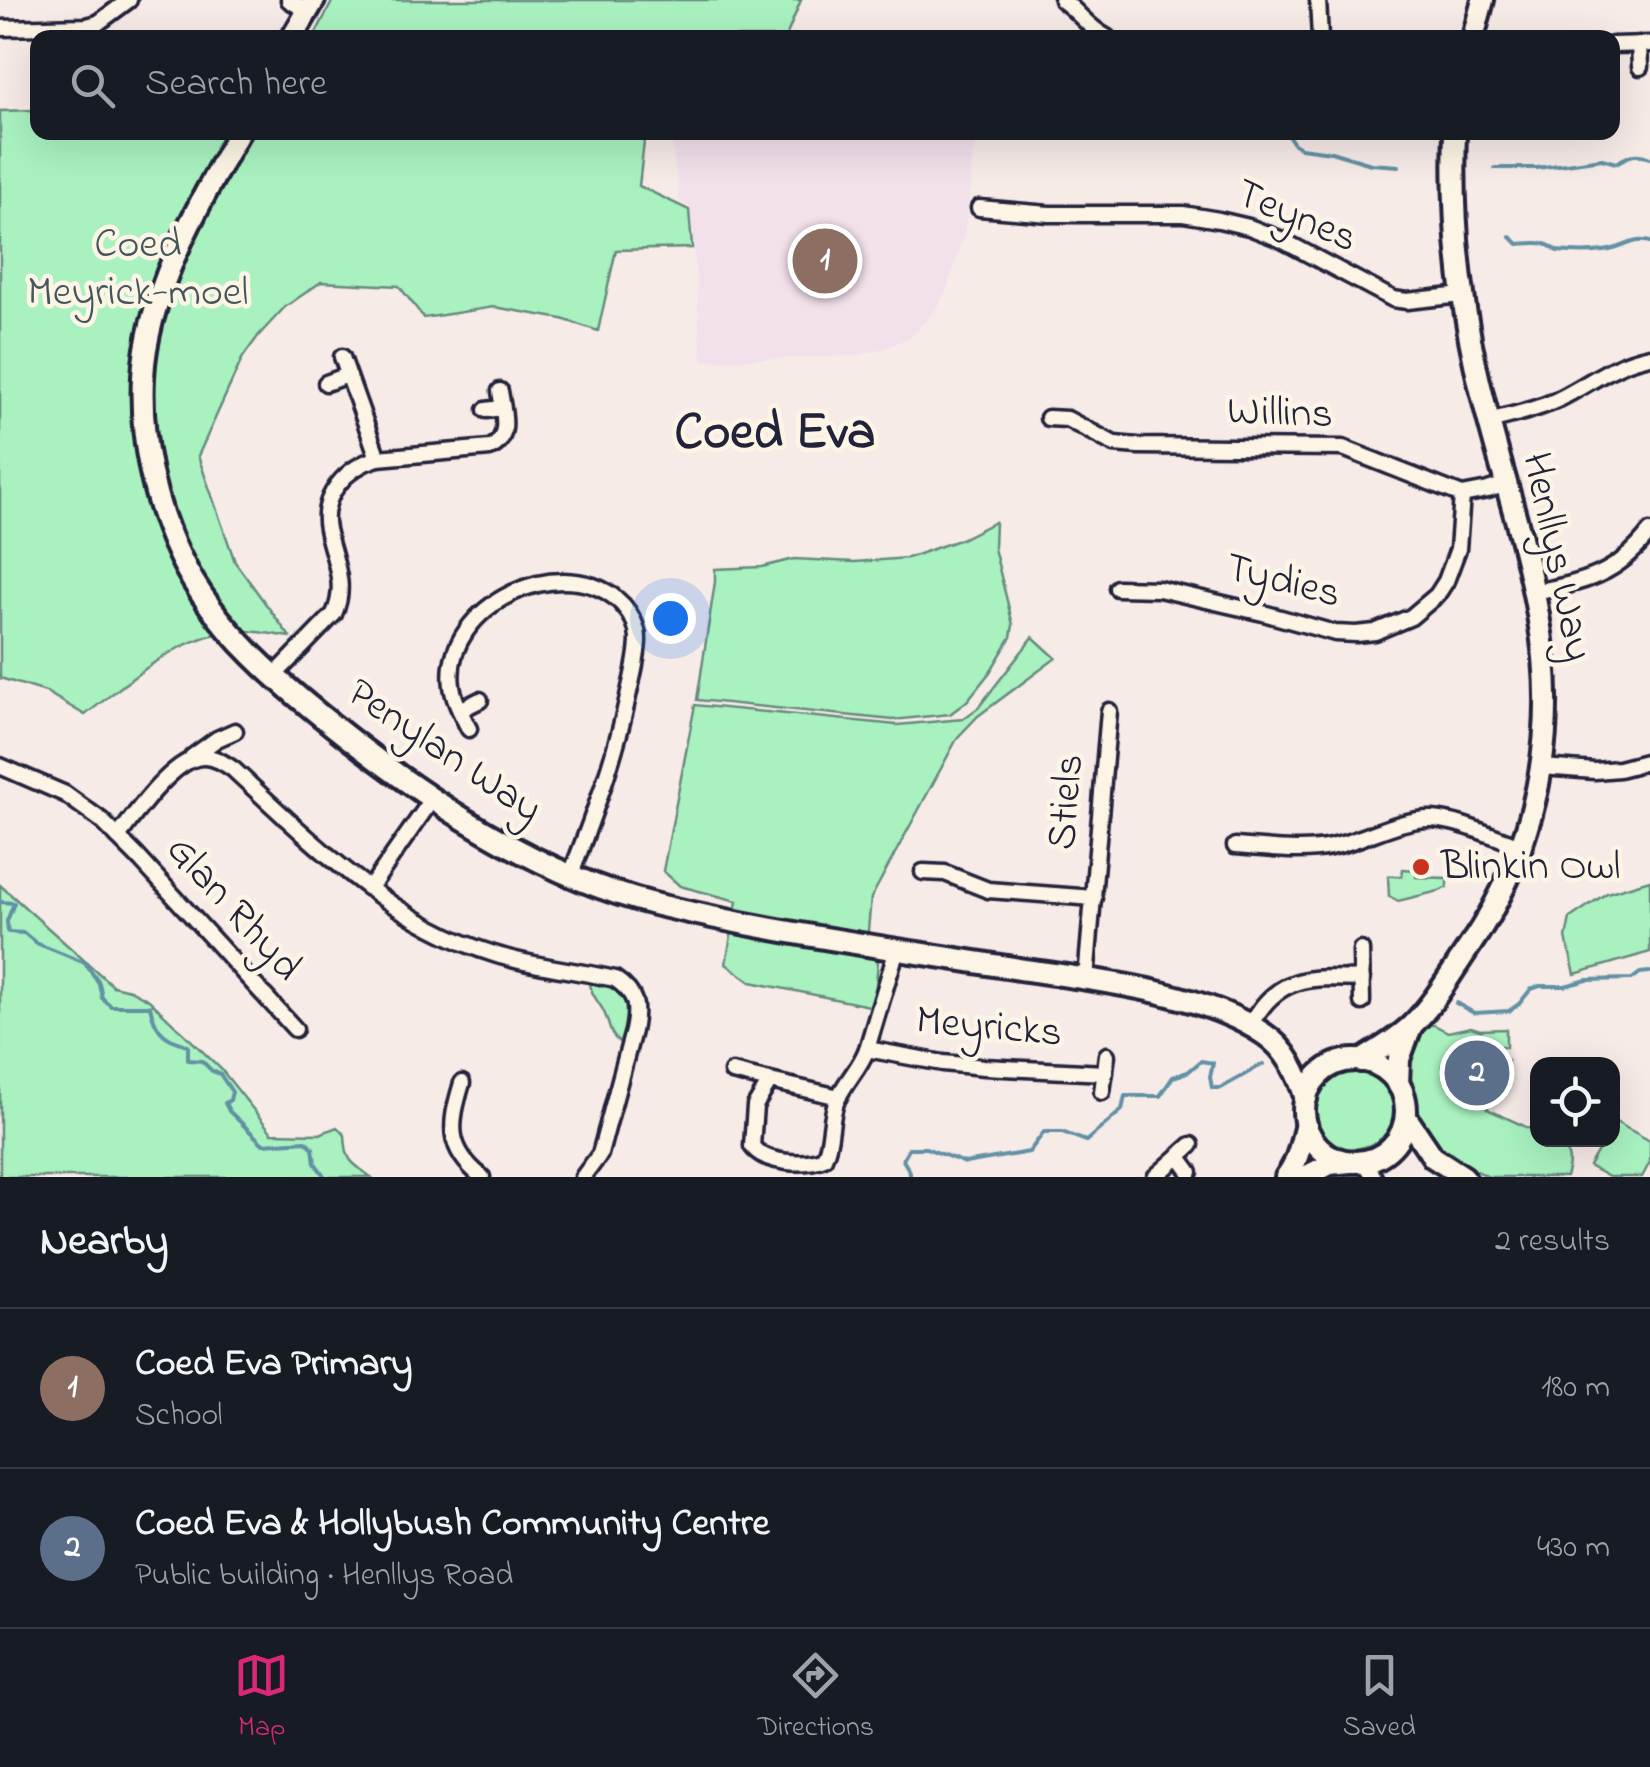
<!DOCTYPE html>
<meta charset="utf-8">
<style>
body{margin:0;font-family:"Indie Flower",sans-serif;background:#242831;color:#f1f3f6}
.controls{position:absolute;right:30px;bottom:30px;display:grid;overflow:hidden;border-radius:20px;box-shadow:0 10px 40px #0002}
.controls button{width:90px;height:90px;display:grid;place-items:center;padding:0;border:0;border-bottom:2px solid #363941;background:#171b24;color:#f1f3f6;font:50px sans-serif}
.you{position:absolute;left:670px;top:618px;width:35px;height:35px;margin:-25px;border:8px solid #fff;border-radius:50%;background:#1a73e8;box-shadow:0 0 0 15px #1a73e833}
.badge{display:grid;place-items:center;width:65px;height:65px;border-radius:50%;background:#db2777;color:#fff;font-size:32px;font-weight:700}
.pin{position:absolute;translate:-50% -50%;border:5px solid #fff;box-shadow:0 2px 10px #0006}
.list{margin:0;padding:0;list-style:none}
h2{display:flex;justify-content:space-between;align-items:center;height:130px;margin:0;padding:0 40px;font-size:42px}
h2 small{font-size:32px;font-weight:400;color:#9ea1a6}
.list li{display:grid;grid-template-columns:65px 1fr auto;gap:30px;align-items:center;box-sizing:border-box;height:160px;padding:0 40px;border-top:2px solid #363941}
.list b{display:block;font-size:38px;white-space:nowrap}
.list p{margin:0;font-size:32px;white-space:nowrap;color:#9ea1a6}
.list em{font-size:32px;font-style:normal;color:#9ea1a6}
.icon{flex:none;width:55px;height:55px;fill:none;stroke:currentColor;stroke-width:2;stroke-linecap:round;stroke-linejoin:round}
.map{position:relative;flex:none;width:1650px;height:1177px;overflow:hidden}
.search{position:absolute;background:#171b24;box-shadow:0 10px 40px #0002;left:30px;right:30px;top:30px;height:110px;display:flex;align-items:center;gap:25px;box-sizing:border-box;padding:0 35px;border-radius:20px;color:#9ea1a6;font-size:38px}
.sheet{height:450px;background:#171b24}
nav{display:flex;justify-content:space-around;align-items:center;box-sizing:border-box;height:140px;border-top:2px solid #363941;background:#171b24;font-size:28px;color:#9ea1a6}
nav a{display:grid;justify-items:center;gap:5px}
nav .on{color:#db2777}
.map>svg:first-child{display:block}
.built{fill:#f2e0eb}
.green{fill:#a9f2c0;stroke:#668a7e;stroke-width:2.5}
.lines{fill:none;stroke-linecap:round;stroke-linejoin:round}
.stream{stroke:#6290a4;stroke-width:4}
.street-casing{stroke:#22223b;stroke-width:21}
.secondary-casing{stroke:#22223b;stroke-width:28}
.street{stroke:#fcf5e5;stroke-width:14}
.secondary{stroke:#fcf5e5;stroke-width:20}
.poi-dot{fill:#c8321e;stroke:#fcf5e5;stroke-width:4}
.labels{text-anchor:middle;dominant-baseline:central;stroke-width:9;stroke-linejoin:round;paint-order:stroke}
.street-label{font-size:42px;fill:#22223b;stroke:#fcf5e5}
.park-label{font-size:42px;fill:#44565c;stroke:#fcf5e5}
.poi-label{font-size:42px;fill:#22223b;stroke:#fcf5e5;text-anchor:start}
.district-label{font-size:52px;font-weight:bold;fill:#22223b;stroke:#fcf5e5}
</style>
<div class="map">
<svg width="1650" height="1177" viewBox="0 0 1650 1177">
<rect width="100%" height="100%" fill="#f7ebe8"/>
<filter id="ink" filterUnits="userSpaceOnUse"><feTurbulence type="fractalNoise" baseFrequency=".01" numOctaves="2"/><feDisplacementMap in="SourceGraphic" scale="20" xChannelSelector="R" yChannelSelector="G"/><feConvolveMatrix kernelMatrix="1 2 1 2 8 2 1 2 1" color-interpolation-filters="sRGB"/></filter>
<g filter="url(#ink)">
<!-- built -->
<path class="built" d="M670,133H975L969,197L964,234L947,289L937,308L912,336L884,349L853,356L702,361L691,208L680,202Z"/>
<!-- green -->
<g class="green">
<path d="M333,0H801L786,37H314Z"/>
<path d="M37,110L38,132L645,133L639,186L689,210L692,248L616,250L598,331L562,319L494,307L424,318L399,286L321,282L285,307L259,335L243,357L198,456L235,562L290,637C273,635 253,629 235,631C176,636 130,681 85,715L46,692L0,678V111Z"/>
<path d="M995,522L994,548L1013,625L1011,637L990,672L967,701L950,714L893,720L697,700L715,582V569L762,567L794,559L855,562L908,558L961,539Z"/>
<path d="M1033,637L1056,658L978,716L958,737L871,898L866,952L878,961L874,1007L751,982L726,964L737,901L680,886L663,871L695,705L897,725L963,719L978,708Z"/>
<path d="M1403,869L1416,870V877L1447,878V887L1439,891L1398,901L1389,896L1388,876H1402Z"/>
<path d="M1650,880V952L1575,974L1566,938L1570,918L1607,893Z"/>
<path d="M0,885L113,986L130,990L149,1000L221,1069L272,1133L320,1134L337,1127L345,1135C346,1161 350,1162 371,1177H0Z"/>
<path d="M590,980C631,983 637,1008 620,1043C608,1033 610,1025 604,1012C598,999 590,996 590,980Z"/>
<path d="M1426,1025H1434L1448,1032L1471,1027L1480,1030L1506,1029V1047L1496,1045L1493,1047L1485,1045L1484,1048L1463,1041L1458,1051L1449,1048L1442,1066L1477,1081L1475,1087L1486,1092L1502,1057L1508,1060L1505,1072L1487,1109L1537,1132L1538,1140L1559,1141C1570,1153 1571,1161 1566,1177H1489L1439,1152L1422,1126L1406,1068L1413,1041Z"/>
<path d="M1360,1068C1413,1073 1411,1137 1360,1148C1350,1151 1339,1151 1330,1147C1306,1134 1302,1097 1324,1081C1334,1074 1348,1070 1360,1068Z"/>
<path d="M1614,1121L1650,1141V1162L1642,1177H1609L1589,1166L1604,1140H1612Z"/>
</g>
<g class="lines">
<!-- stream -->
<g class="stream">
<path d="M1286,132L1294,144L1301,148L1331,152L1371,164L1399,166"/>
<path d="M1495,168H1537L1602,159L1616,163C1628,156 1637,151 1650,158"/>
<path d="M1510,236L1518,244C1533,243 1545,240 1557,251C1577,253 1598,254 1617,248C1631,244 1635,238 1650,242"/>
<path d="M0,902L14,903L7,921L8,932L24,933L36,943L85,963L99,983L102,998L111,1006H150C153,1020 158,1034 173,1040C178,1042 183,1043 188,1046V1060L202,1061L212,1071L220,1074L232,1092L230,1100L225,1103L229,1111L263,1144L306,1141L313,1148L315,1163L325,1177"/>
<path d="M1456,1003L1474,1013L1509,1011L1519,1004L1531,989L1540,986H1565L1587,980L1632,979L1640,973L1650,972"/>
<path d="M910,1177V1172L903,1160L909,1148H926L965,1163L1029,1152L1044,1132H1062L1086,1141L1122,1110L1125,1096H1160L1173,1077L1188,1072L1201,1061L1213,1063L1210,1077L1212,1088H1221L1263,1064"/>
</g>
<defs>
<g id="street">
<path d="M289,0L307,11"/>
<path d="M1062,0C1080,13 1087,27 1108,38"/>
<path d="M1318,0L1320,38"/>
<path d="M0,28L87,26L98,23L129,0"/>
<path d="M1639,44L1640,67"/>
<path d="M1612,45L1650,44"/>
<path d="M979,208L1049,214H1183L1219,220L1249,227L1280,239L1393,299L1407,301L1462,295"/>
<path d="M342,357L378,458"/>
<path d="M326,383L348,375"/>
<path d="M486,410L502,408"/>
<path d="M1048,418L1067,419L1114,444L1138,446L1343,448L1462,495L1488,490L1506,484"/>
<path d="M1489,421C1511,415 1537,410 1557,400C1592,383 1611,364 1650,356"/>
<path d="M1117,588L1159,589L1263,613L1335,633L1356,634L1375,632L1411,617L1437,595L1446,581L1458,549L1462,495"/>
<path d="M1534,592C1585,582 1617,575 1650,532"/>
<path d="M273,677L334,614C348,584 333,559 327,529C320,495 347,467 378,458L490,448C512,438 503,411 500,391"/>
<path d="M460,710L480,700"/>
<path d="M469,729C462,715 454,701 452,686C441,605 567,546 623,605C631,614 638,627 638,639C638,656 633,675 629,692C616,755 594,814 571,874"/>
<path d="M192,757L217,739L235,731"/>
<path d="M0,766L65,794L101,820L138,857L295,1029"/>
<path d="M1542,767L1595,771L1619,769L1650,761"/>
<path d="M118,837C134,815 175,756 204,757C215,757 224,763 233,769C311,841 390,922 494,954C534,967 575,970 615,979C637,994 638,1006 633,1031L600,1154L583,1177"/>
<path d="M1235,846C1269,848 1302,854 1335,846C1365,839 1402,818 1432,819C1462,821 1493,837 1521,846"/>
<path d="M923,872L945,873L988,890L1094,898"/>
<path d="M370,888L433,798"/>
<path d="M1361,950L1362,1002"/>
<path d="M1086,979L1109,711"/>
<path d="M1250,1026C1277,974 1311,977 1362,979"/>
<path d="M867,1049L943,1063L984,1067L1105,1073"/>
<path d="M732,1072L770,1081"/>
<path d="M462,1083C450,1123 445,1148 482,1177"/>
<path d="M1102,1092L1107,1055"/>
<path d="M839,1097L770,1081L755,1106L752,1146C765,1164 805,1166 824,1158C833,1140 829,1119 837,1100C845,1082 860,1068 867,1049L897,949"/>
<path d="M1179,1157L1190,1172"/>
<path d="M1364,1161L1374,1177"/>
<path d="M1155,1177L1191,1145"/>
</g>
<g id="secondary">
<path d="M292,38L314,0"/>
<path d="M1473,38L1483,0"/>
<path d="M239,132C199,204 147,292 143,377C140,437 153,502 180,557C216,632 282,685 346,736C435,806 542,876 654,904C773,933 897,949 1019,969C1093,980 1201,991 1264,1034C1287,1049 1298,1074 1306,1099"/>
<circle cx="1355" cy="1111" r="51"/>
<path d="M1361,1061C1378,1050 1396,1040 1411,1026C1434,1004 1451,973 1469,947C1537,848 1560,733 1538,615C1524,533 1495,454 1477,373C1459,293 1452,214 1455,132"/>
<path d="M1398,1084L1399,1059L1411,1027"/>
<path d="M1406,1117L1433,1157L1464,1177"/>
<path d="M1286,1177C1298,1162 1301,1143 1306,1124"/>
<path d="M1305,1177L1330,1164L1350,1162"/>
</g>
</defs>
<!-- street casing -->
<use href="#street" class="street-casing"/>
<!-- secondary casing -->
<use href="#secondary" class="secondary-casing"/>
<!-- street -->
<use href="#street" class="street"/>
<!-- secondary -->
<use href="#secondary" class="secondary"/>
</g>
</g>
<!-- markers -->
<circle class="poi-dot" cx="1421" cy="867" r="10"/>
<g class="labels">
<!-- street labels -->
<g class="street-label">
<text transform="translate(1296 217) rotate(23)">Teynes</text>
<text transform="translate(1280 414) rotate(2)">Willins</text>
<text transform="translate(1556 557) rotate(78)">Henllys Way</text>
<text transform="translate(1283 582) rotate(14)">Tydies</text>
<text transform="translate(444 752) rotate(34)">Penylan Way</text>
<text transform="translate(1067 802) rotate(-85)">Stiels</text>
<text transform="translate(233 909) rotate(48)">Glan Rhyd</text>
<text transform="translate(989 1028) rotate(5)">Meyricks</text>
</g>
<!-- park labels -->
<g class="park-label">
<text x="138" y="245">Coed<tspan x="138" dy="48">Meyrick-moel</tspan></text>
</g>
<!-- poi labels -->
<g class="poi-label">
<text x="1441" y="867">Blinkin Owl</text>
</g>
<!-- district labels -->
<g class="district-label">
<text x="775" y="434">Coed Eva</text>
</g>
</g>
</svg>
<div class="controls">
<button><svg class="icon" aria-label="locate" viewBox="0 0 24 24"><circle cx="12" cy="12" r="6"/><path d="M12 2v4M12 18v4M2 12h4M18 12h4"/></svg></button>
</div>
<div class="you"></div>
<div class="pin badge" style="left:825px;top:261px;background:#8d6e63">1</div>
<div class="pin badge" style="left:1477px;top:1073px;background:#5c6f8a">2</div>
<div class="search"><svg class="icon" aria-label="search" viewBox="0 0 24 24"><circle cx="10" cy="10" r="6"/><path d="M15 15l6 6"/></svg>Search here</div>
</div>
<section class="sheet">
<h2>Nearby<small>2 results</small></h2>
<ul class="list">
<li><span class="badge" style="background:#8d6e63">1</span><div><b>Coed Eva Primary</b><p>School</p></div><em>180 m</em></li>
<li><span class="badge" style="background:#5c6f8a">2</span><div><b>Coed Eva &amp; Hollybush Community Centre</b><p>Public building · Henllys Road</p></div><em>430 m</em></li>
</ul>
</section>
<nav>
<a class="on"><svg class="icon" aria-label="map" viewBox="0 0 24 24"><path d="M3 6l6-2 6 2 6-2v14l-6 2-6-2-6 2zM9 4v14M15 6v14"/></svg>Map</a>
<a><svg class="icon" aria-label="directions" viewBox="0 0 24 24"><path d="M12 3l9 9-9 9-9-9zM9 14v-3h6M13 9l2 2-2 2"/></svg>Directions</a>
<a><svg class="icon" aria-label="saved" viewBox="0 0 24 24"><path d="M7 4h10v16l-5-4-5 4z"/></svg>Saved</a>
</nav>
